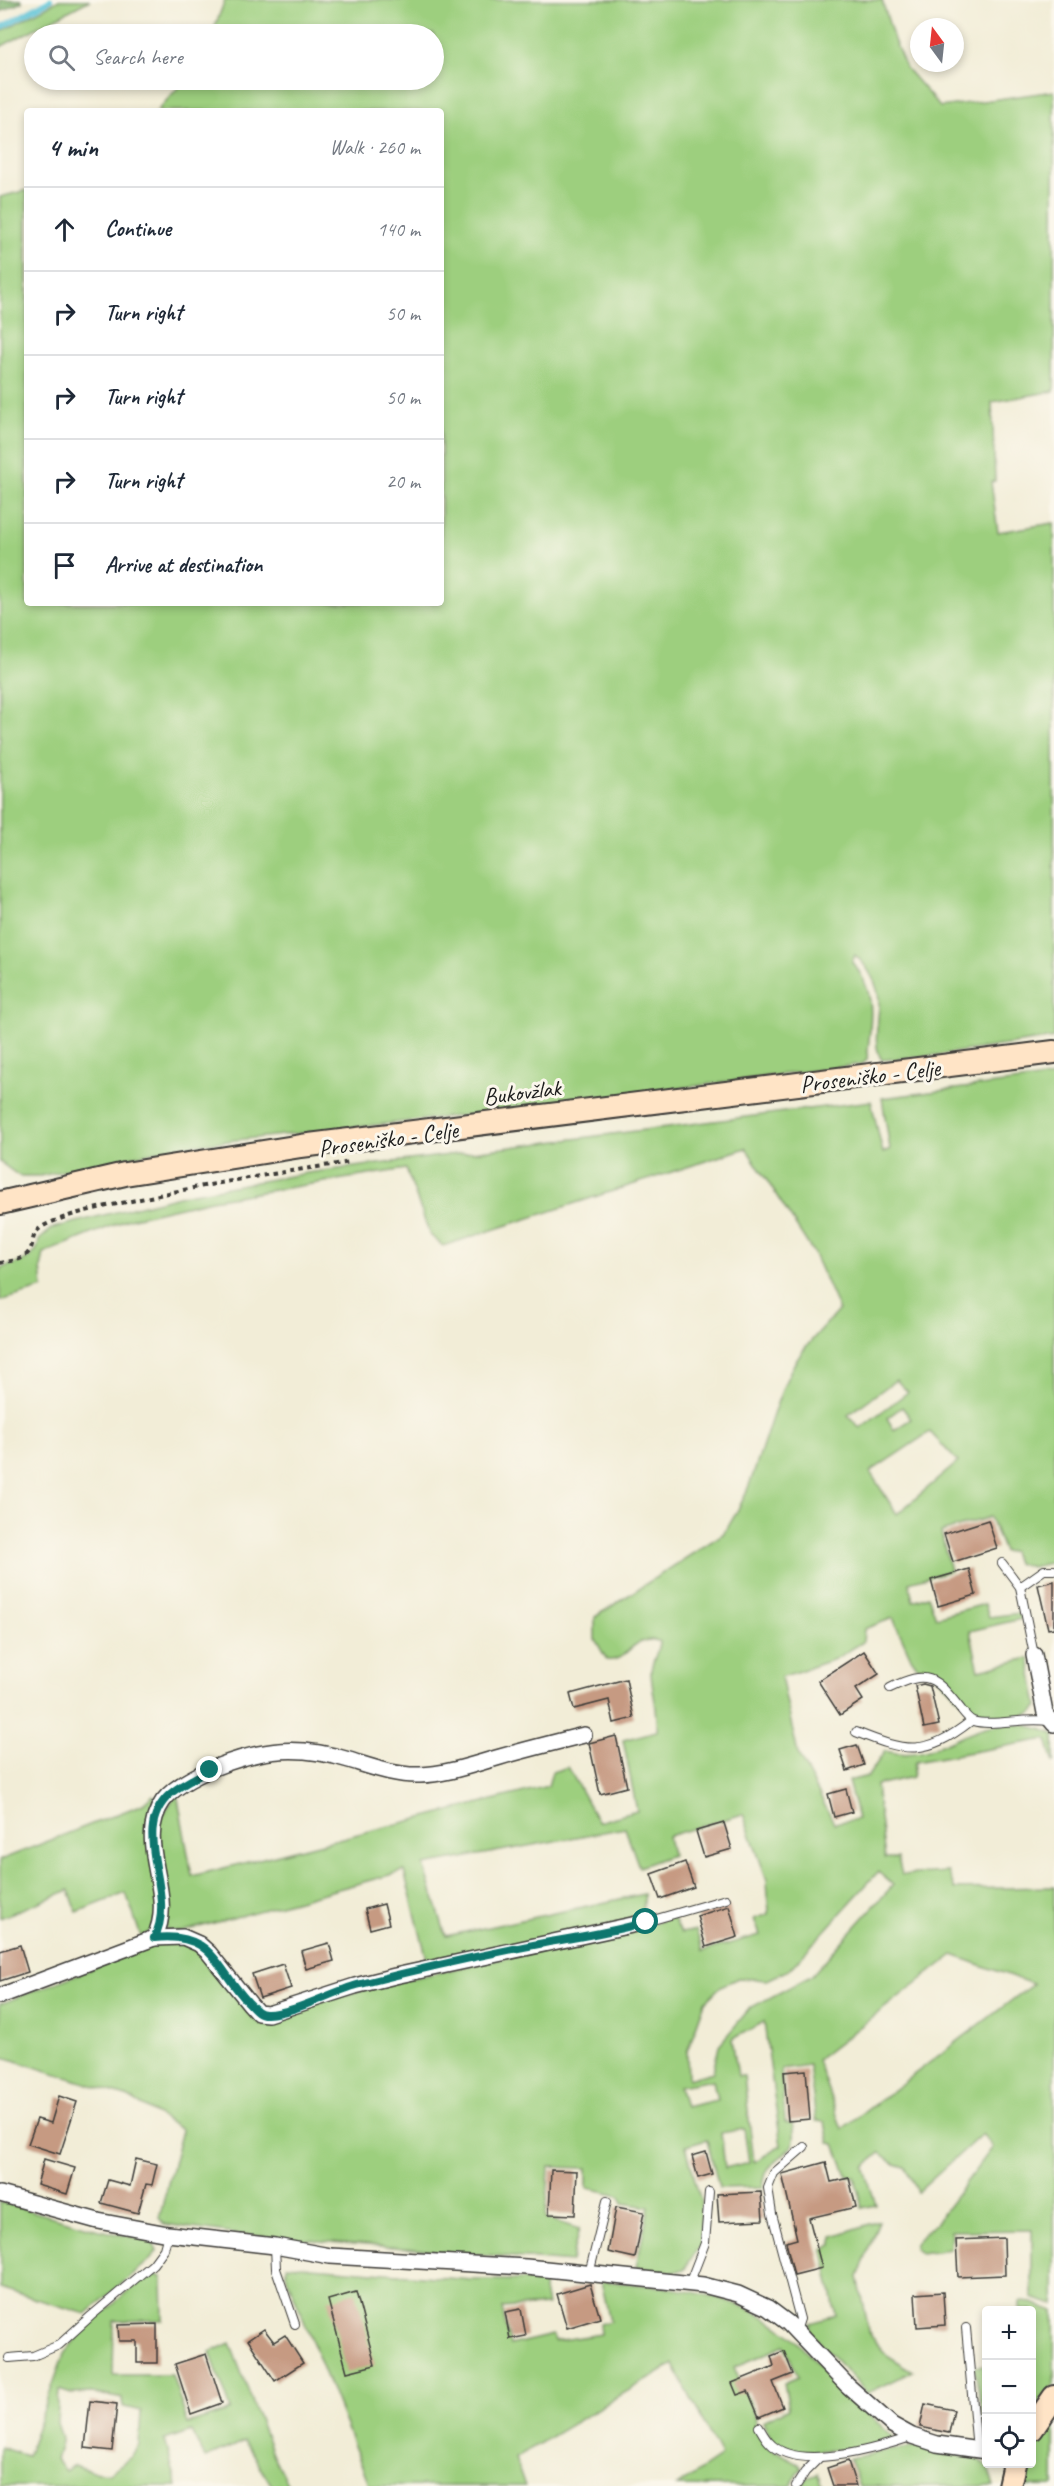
<!DOCTYPE html>
<meta charset="utf-8">
<style>
body{margin:0;font-family:Caveat,sans-serif;background:#f2f2f3;color:#1f2937}
.controls{position:absolute;right:18px;bottom:18px;display:grid;overflow:hidden;border-radius:6px;box-shadow:0 3px 9px #0003}
.controls button{width:54px;height:54px;display:grid;place-items:center;padding:0;border:0;border-bottom:2px solid #e0e1e3;background:#fff;color:#1f2937;font:30px sans-serif}
.compass{position:absolute;left:910px;top:18px;width:54px;height:54px;border-radius:50%;background:#fff;box-shadow:0 3px 9px #0003;rotate:345deg}
.stop{position:absolute;width:18px;height:18px;margin:-14px;border:4px solid #0f766e;border-radius:50%;background:#fff}
.stop.end{background:#0f766e;border-color:#fff;box-shadow:0 2px 6px #0008}
.list{margin:0;padding:0;list-style:none}
h2{display:flex;justify-content:space-between;align-items:center;height:78px;margin:0;padding:0 24px;font-size:26px}
h2 small{font-size:20px;font-weight:400;color:#747a83}
.list li{display:grid;grid-template-columns:39px 1fr auto;gap:18px;align-items:center;box-sizing:border-box;height:84px;padding:0 24px;border-top:2px solid #e0e1e3}
.list b{display:block;font-size:22px;white-space:nowrap}
.list em{font-size:20px;font-style:normal;color:#747a83}
.icon{flex:none;width:33px;height:33px;fill:none;stroke:currentColor;stroke-width:2;stroke-linecap:round;stroke-linejoin:round}
.map{position:relative;flex:none;width:1054px;height:2486px;overflow:hidden}
.search{position:absolute;background:#fff;box-shadow:0 3px 9px #0003;left:24px;top:24px;width:420px;height:66px;display:flex;align-items:center;gap:15px;box-sizing:border-box;padding:0 21px;border-radius:33px;color:#747a83;font-size:22px}
.panel{position:absolute;background:#fff;box-shadow:0 3px 9px #0003;left:24px;top:108px;width:420px;height:498px;border-radius:6px}
.map>svg:first-child{display:block}
.green{fill:#9dcf7e;stroke:#5c764d;stroke-width:1.5;fill-rule:evenodd}
.forest{fill:#7eb26d;stroke:#4d6744;stroke-width:1.5}
.lines{fill:none;stroke-linecap:round;stroke-linejoin:round}
.stream{stroke:#5ac2d7;stroke-width:6}
.building{fill:#c69a82}
.lane-casing{stroke:#3c3b38;stroke-width:10}
.street-casing{stroke:#3c3b38;stroke-width:18}
.secondary-casing{stroke:#3c3b38;stroke-width:26}
.path{stroke:#3c3b38;stroke-width:4;stroke-dasharray:4.5 4.5;stroke-linecap:butt}
.lane{stroke:#fff;stroke-width:8}
.street{stroke:#fff;stroke-width:15}
.secondary{stroke:#ffe4c6;stroke-width:22}
.route{stroke:#0f766e;stroke-width:8}
.labels{text-anchor:middle;dominant-baseline:central;stroke-width:6;stroke-linejoin:round;paint-order:stroke}
.street-label{font-size:24px;fill:#1c1c1c;stroke:#fbf7ec}
</style>
<div class="map">
<svg width="1054" height="2486" viewBox="0 0 1054 2486">
<rect width="100%" height="100%" fill="#fbf7ec"/>
<filter id="ink" filterUnits="userSpaceOnUse"><feTurbulence type="fractalNoise" baseFrequency=".0167" numOctaves="2"/><feDisplacementMap in="SourceGraphic" scale="12" xChannelSelector="R" yChannelSelector="G"/><feConvolveMatrix kernelMatrix="1 2 1 2 8 2 1 2 1" color-interpolation-filters="sRGB"/></filter>
<filter id="wash" filterUnits="userSpaceOnUse"><feTurbulence type="fractalNoise" baseFrequency=".008" numOctaves="4" result="noise"/><feDisplacementMap in="SourceGraphic" scale="24" xChannelSelector="R" yChannelSelector="G"/><feGaussianBlur stdDeviation="1.35" result="paint"/><feColorMatrix in="noise" values="0 0 0 0 0 0 0 0 0 0 0 0 0 0 0 0 0 1.4 0 .05"/><feComposite in="paint" operator="in"/></filter>
<g filter="url(#wash)">
<rect width="100%" height="100%" fill="#f2edd7"/>
<!-- green -->
<g class="green">
<path d="M59,0H90L0,47V32Z"/>
<path d="M225,0H882L894,40L906,68L940,107L1054,91V391L992,402L995,481L991,482L998,532L1054,523V1038L937,1055L882,1060C871,1045 880,1018 879,1000C877,982 868,967 855,955L852,962C879,994 870,1022 867,1060L862,1064L504,1111L182,1146L40,1176H19L0,1162V197L27,190V603H441V111H157L185,80H434V34H212Z"/>
<path d="M1054,1077V1562L1032,1567L1016,1563L1012,1551L1004,1552L990,1517L941,1532L950,1571L909,1582L913,1601L928,1596L936,1617L985,1604L989,1617L1020,1613L1021,1619L970,1631L979,1670L1029,1658L1038,1706L1032,1713L1019,1716L988,1720L976,1717L933,1672L917,1666L910,1656L893,1618L864,1629L863,1642L835,1659L781,1677L798,1754L834,1823L858,1819L848,1781L868,1776L885,1751C927,1762 948,1737 986,1727C1009,1721 1033,1725 1054,1734V1764L1047,1739L915,1762L912,1777L876,1785L885,1858H898L902,1875L948,1872L955,1889L1054,1887V2305L1032,2298V2230L951,2231L950,2249L920,2253L914,2248L915,2243L936,2222L993,2147L982,2134L918,2192L905,2167L895,2164L880,2153L864,2167L876,2205L862,2208L855,2177L847,2175L835,2144L829,2143L825,2122L816,2121L809,2065L781,2069L785,2122L793,2124C799,2152 784,2150 769,2168C765,2172 764,2181 763,2187L719,2188L707,2140L686,2146L701,2202V2245L684,2269L675,2272L636,2267L649,2207L623,2203L620,2195L587,2188V2168L549,2167L546,2218L579,2229L571,2262L234,2234L164,2224L159,2218L182,2130L129,2097L0,2056V2004L167,1940L195,1947L257,2018L394,1982L623,1933L673,1917L681,1933L696,1930L703,1951L760,1935L754,1919L769,1914L767,1880L743,1814L668,1836L672,1855L639,1867L625,1828L424,1865L446,1936L644,1894C645,1903 643,1911 639,1919L428,1963L404,1871L181,1932L166,1930V1900L157,1824L177,1793L192,1876L548,1786L552,1772L568,1767L598,1822L637,1811L623,1740L657,1731C659,1711 652,1693 651,1673C650,1664 659,1653 659,1641C630,1634 628,1663 607,1660L595,1639V1617L723,1534C757,1487 764,1428 788,1376C799,1351 821,1330 839,1310L813,1252L746,1148L443,1246L430,1235L406,1169L211,1200L129,1219L44,1253L41,1268L43,1288L0,1301V1268C17,1263 38,1260 39,1240L53,1228L187,1194L307,1173L871,1101L883,1153L890,1149L882,1098ZM896,1380L908,1392L860,1428L848,1415ZM902,1407L911,1419L894,1430L887,1418ZM930,1432L958,1462L897,1514L870,1472ZM878,1872L893,1885L811,1976L750,2008L719,2045L713,2072L688,2079L687,2052L705,2002L721,1986L738,1978L767,1980L789,1970ZM953,1955L1033,1984L842,2129L817,2060ZM764,2022L781,2146L754,2162L744,2076H738L732,2039ZM713,2080L717,2100L685,2107L679,2086ZM744,2129L749,2162L725,2168L721,2133Z"/>
<path d="M1046,1651L1054,1682V1718L1038,1652Z"/>
<path d="M153,1795L158,1802L160,1913L151,1931L141,1937L126,1893L77,1912L69,1890L0,1918V1860L143,1804Z"/>
<path d="M0,2202L99,2230L152,2241L157,2251L151,2259L86,2314L0,2288Z"/>
<path d="M879,2221L858,2277L870,2336L887,2355L913,2371L867,2393L811,2333L810,2323L836,2316L823,2249L833,2245V2236Z"/>
<path d="M287,2265L472,2280H542L547,2305L502,2308L510,2345L553,2335L555,2341L601,2334L600,2324L610,2321L601,2281C666,2287 734,2290 788,2333C801,2343 812,2358 823,2370C846,2393 869,2415 893,2437C891,2439 889,2442 886,2443C871,2449 802,2453 786,2449C773,2445 768,2433 763,2421L789,2408L784,2383L798,2377L785,2346L734,2367L756,2419L754,2427L768,2447L799,2463L802,2468L790,2486H677L721,2456L673,2364L515,2458L525,2486H370L287,2278Z"/>
<path d="M150,2273L162,2277L163,2320L114,2321L113,2375H172L188,2424L231,2410L210,2352L230,2343L272,2453L288,2486H272L245,2441L205,2458L191,2431L165,2440L177,2486H0V2447L27,2456L64,2354L83,2330ZM59,2390L71,2394L92,2393L123,2399L124,2407L141,2411L139,2445L131,2457L109,2473L92,2471L75,2465L65,2471L56,2459L62,2438L57,2423Z"/>
<path d="M1020,2302L1033,2303L1054,2311V2385L1032,2409V2310H1020Z"/>
<path d="M986,2366V2429L974,2367Z"/>
<path d="M1054,2417V2486H1018L1026,2464H1032V2451Z"/>
<path d="M915,2446L980,2460L988,2468L994,2486H859L849,2458Z"/>
<path d="M818,2474L822,2486H802L807,2478Z"/>
</g>
<!-- forest -->
<path class="forest" d="M0,0H22V2L0,12Z"/>
<g class="lines">
<!-- stream -->
<path class="stream" d="M0,28L50,0"/>
</g>
<g id="blocks">
<!-- building -->
<g class="building">
<path d="M988,1520L997,1548L953,1562L944,1534Z"/>
<path d="M969,1569L976,1595L938,1606L931,1580Z"/>
<path d="M1054,1581V1628L1048,1629L1038,1585Z"/>
<path d="M864,1651L879,1674L856,1689L863,1700L840,1715L818,1681Z"/>
<path d="M626,1679L634,1718L614,1723L609,1700L574,1709L570,1694Z"/>
<path d="M923,1684L930,1686L939,1725L924,1728L915,1686Z"/>
<path d="M616,1736L627,1787L600,1794L589,1743Z"/>
<path d="M857,1745L864,1765L847,1771L840,1750Z"/>
<path d="M846,1789L852,1812L834,1817L828,1794Z"/>
<path d="M724,1823L732,1849L704,1857L696,1831Z"/>
<path d="M685,1862L694,1887L660,1899L651,1874Z"/>
<path d="M384,1904L389,1924L370,1929L365,1909Z"/>
<path d="M729,1906L738,1937L706,1947L697,1916Z"/>
<path d="M329,1943L334,1961L306,1969L301,1951Z"/>
<path d="M20,1945L28,1972L0,1981V1951Z"/>
<path d="M283,1964L291,1988L260,1998L252,1974Z"/>
<path d="M806,2070L810,2119L788,2121L784,2072Z"/>
<path d="M59,2096L77,2102L60,2154L28,2144L37,2119L51,2123Z"/>
<path d="M706,2152L712,2174L698,2178L692,2156Z"/>
<path d="M44,2159L75,2168L67,2194L37,2185Z"/>
<path d="M136,2159L157,2164L152,2185L146,2184L138,2213L101,2203L108,2180L130,2186Z"/>
<path d="M826,2162L831,2182L849,2178L856,2207L809,2218L822,2268L794,2275L786,2242L797,2239L782,2174Z"/>
<path d="M551,2170L577,2171L575,2215L549,2214Z"/>
<path d="M761,2192L763,2220L719,2222L717,2194Z"/>
<path d="M616,2207L644,2212L635,2258L608,2252Z"/>
<path d="M1004,2238L1005,2275L958,2277L956,2240Z"/>
<path d="M590,2284L600,2318L567,2328L557,2294Z"/>
<path d="M356,2292L375,2365L347,2372L328,2300Z"/>
<path d="M943,2292L945,2325L917,2327L915,2294Z"/>
<path d="M521,2309L526,2336L510,2339L505,2312Z"/>
<path d="M157,2324V2363H137V2341H119L118,2325Z"/>
<path d="M264,2329L274,2342L285,2335L303,2363L275,2381L248,2340Z"/>
<path d="M784,2351L793,2374L773,2382L783,2407L759,2417L748,2391L737,2395L732,2383L774,2366L771,2356Z"/>
<path d="M206,2354L222,2403L191,2414L175,2364Z"/>
<path d="M90,2401L117,2404L112,2451L85,2448Z"/>
<path d="M925,2404L954,2410L949,2433L920,2427Z"/>
<path d="M848,2461L856,2486H833L827,2468Z"/>
</g>
</g>
</g>
<g filter="url(#ink)">
<use href="#blocks" fill-opacity="0" stroke="#3c3b38" stroke-width="1.5"/>
<g class="lines">
<defs>
<g id="lane">
<path d="M1002,1563L1020,1587L1034,1655"/>
<path d="M1020,1587L1044,1570H1054"/>
<path d="M890,1688C928,1669 935,1677 960,1708C964,1713 968,1719 973,1721C992,1727 1025,1717 1048,1721"/>
<path d="M856,1732C906,1752 925,1757 971,1721"/>
<path d="M646,1922L726,1899"/>
<path d="M275,2246L276,2269L295,2324"/>
<path d="M589,2274L607,2201"/>
<path d="M689,2284L705,2243L709,2192"/>
<path d="M966,2328L977,2450"/>
<path d="M796,2331L800,2319L772,2214L768,2188L774,2173L804,2147"/>
<path d="M9,2358L33,2356L59,2345L91,2316L153,2264L164,2249L168,2234"/>
<path d="M759,2427C762,2432 765,2438 769,2442C796,2473 878,2448 911,2437"/>
<path d="M796,2486L805,2472L820,2457"/>
</g>
<g id="street">
<path d="M1034,1655L1045,1713L1054,1724"/>
<path d="M154,1938C178,1894 133,1844 163,1801C175,1785 199,1774 216,1767C264,1748 300,1745 349,1760C372,1767 396,1776 420,1775C448,1774 474,1764 500,1757C528,1749 556,1742 584,1735"/>
<path d="M0,1996L154,1938L183,1937L199,1944L209,1953L250,2004L258,2013L268,2014L355,1986L395,1976L646,1922"/>
<path d="M0,2194L98,2221L168,2234L275,2246L330,2256L526,2267L703,2285L738,2294L768,2308L788,2323L847,2385L892,2425L912,2436L937,2444L986,2451"/>
</g>
<g id="secondary">
<path d="M0,1203L125,1174L301,1146L1054,1052"/>
<path d="M1032,2429L1054,2397"/>
<path d="M1009,2486L1014,2464"/>
</g>
</defs>
<!-- lane casing -->
<use href="#lane" class="lane-casing"/>
<!-- street casing -->
<use href="#street" class="street-casing"/>
<!-- secondary casing -->
<use href="#secondary" class="secondary-casing"/>
<!-- path -->
<path class="path" d="M0,1263C8,1261 20,1261 26,1255C39,1243 24,1233 52,1222C81,1210 114,1205 145,1198C213,1183 282,1172 351,1162"/>
<!-- lane -->
<use href="#lane" class="lane"/>
<!-- street -->
<use href="#street" class="street"/>
<!-- secondary -->
<use href="#secondary" class="secondary"/>
</g>
</g>
<g class="lines" filter="url(#ink)">
<!-- route -->
<path class="route" d="M210,1770C196,1777 182,1784 170,1794C127,1833 179,1892 154,1938C213,1931 215,1967 248,2002C254,2008 258,2014 266,2014C290,2015 332,1992 357,1985C419,1969 481,1955 544,1943C578,1937 613,1932 646,1922"/>
</g>
<g class="labels">
<!-- street labels -->
<g class="street-label">
<text transform="translate(870 1076) rotate(-7)">Proseniško - Celje</text>
<text transform="translate(522 1092) rotate(-7)">Bukovžlak</text>
<text transform="translate(388 1139) rotate(-8)">Proseniško - Celje</text>
</g>
</g>
</svg>
<div class="controls">
<button>+</button>
<button>−</button>
<button><svg class="icon" aria-label="locate" viewBox="0 0 24 24"><circle cx="12" cy="12" r="6"/><path d="M12 2v4M12 18v4M2 12h4M18 12h4"/></svg></button>
</div>
<svg class="compass" viewBox="-18 -18 36 36"><path d="M0-13l5 13h-10z" fill="#e53935"/><path d="M0 13l5-13h-10z" fill="#747a83"/></svg>
<div class="stop" style="left:646px;top:1922px"></div>
<div class="stop end" style="left:210px;top:1770px"></div>
<div class="search"><svg class="icon" aria-label="search" viewBox="0 0 24 24"><circle cx="10" cy="10" r="6"/><path d="M15 15l6 6"/></svg>Search here</div>
<section class="panel">
<h2>4 min<small>Walk · 260 m</small></h2>
<ul class="list">
<li><svg class="icon" aria-label="ahead" viewBox="0 0 24 24"><path d="M12 20V5M6 11l6-6 6 6"/></svg><div><b>Continue</b></div><em>140 m</em></li>
<li><svg class="icon" aria-label="right" viewBox="0 0 24 24"><path d="M7 20v-9h11M14 6l5 5-5 5"/></svg><div><b>Turn right</b></div><em>50 m</em></li>
<li><svg class="icon" aria-label="right" viewBox="0 0 24 24"><path d="M7 20v-9h11M14 6l5 5-5 5"/></svg><div><b>Turn right</b></div><em>50 m</em></li>
<li><svg class="icon" aria-label="right" viewBox="0 0 24 24"><path d="M7 20v-9h11M14 6l5 5-5 5"/></svg><div><b>Turn right</b></div><em>20 m</em></li>
<li><svg class="icon" aria-label="arrive" viewBox="0 0 24 24"><path d="M6 21V4h12l-3 4 3 4H6"/></svg><div><b>Arrive at destination</b></div></li>
</ul>
</section>
</div>
